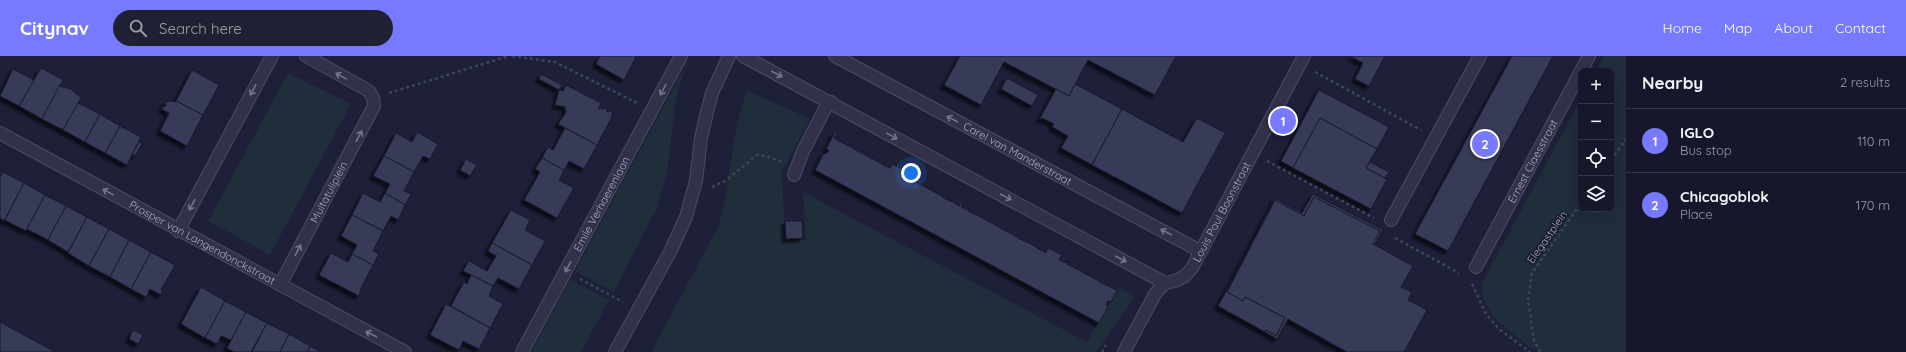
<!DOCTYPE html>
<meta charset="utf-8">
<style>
body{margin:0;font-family:Quicksand,sans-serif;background:#1f2032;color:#f1f3f6}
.controls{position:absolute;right:12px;top:12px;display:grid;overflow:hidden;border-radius:8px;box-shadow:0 4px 16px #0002}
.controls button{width:36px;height:36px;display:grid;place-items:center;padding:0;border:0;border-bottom:1px solid #353647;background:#16172a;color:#f1f3f6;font:20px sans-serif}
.you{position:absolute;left:911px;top:117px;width:14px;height:14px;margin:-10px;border:3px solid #fff;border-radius:50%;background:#1a73e8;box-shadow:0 0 0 6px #1a73e833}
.badge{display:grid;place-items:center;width:26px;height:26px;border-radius:50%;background:#7779ff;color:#fff;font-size:13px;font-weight:700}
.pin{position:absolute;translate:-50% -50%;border:2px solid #fff;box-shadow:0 1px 4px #0006}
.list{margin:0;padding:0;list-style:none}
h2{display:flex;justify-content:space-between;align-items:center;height:52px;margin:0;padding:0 16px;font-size:17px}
h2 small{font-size:13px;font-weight:400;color:#9e9fa8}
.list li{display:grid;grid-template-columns:26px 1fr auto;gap:12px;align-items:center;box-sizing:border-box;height:64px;padding:0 16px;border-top:1px solid #353647}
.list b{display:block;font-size:15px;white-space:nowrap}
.list p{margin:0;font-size:13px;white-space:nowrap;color:#9e9fa8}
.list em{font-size:13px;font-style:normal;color:#9e9fa8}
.icon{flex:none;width:22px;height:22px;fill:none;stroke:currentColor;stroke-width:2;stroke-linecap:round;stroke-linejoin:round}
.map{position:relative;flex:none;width:1626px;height:296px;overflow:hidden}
header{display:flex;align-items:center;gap:24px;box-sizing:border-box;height:56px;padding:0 20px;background:#7779ff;color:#fff}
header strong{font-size:19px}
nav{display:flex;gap:22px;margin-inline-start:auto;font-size:14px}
.search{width:280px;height:36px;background:#1f2032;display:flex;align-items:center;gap:10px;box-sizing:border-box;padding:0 14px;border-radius:22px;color:#9e9fa8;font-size:15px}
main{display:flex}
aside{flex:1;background:#16172a}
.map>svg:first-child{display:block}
.green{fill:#202d3a}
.building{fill:#393b59;stroke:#191a2f;filter:url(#shadow)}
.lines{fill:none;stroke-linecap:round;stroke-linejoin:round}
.minor-casing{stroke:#4c4d64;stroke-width:14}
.path{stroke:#3a4854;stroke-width:2.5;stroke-dasharray:3 3;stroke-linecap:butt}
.minor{stroke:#313249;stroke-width:12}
.oneway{stroke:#74758e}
.labels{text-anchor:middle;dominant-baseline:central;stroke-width:3;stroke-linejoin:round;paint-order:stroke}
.street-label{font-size:11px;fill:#abacc6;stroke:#17182d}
</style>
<header>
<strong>Citynav</strong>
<div class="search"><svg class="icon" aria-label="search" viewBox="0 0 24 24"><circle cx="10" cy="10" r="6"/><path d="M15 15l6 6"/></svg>Search here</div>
<nav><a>Home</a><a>Map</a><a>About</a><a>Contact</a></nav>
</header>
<main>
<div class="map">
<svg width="1626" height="296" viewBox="0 0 1626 296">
<defs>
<filter id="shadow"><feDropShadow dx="-3.5" dy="3.5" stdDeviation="1" flood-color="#0009"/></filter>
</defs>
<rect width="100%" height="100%" fill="#1e1f38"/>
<!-- green -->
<g class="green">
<path d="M1604,0H1626V296H1543L1529,291L1493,261L1484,244L1481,229L1581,43V153H1611V15H1596Z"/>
<path d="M687,7L676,42L667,117L657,152L614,236L575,215Z"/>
<path d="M288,17L351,48L270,199L208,165Z"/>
<path d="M747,34L810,63L782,116L785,185L806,184L803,136L1087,286L1118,231L1135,241L1096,296H651L719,169C731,124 731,77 747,34Z"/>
<path d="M570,223L609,244L581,296H531Z"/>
</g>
<!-- building -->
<g class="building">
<path d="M600,0H635L636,1L624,24L596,8Z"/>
<path d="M960,0H1176L1155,39L1088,4L1069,40L1004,6L981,49L944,29Z"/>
<path d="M1350,0H1385L1369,30L1355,23L1363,7Z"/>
<path d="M1512,0H1553L1448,195L1415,178Z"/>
<path d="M41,12L63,24L42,63L19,50Z"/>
<path d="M13,13L34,24L19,50L0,40Z"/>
<path d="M192,14L219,29L203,59L176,45Z"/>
<path d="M541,18L562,29L559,34L539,23Z"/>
<path d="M1007,22L1038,39L1032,50L1001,33Z"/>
<path d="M1075,28L1122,53L1092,109L1061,92L1068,80L1052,71L1054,68L1042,62L1039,64L1056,33L1069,40Z"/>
<path d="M566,29L601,47L598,53L606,52L607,56L611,54L612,56V61L597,89L558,68L566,56L565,51L555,49L559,34L563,35Z"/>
<path d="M59,30L71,33L81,42L63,74L42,63Z"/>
<path d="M1319,34L1389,71L1377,93L1320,62L1293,112L1281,105Z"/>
<path d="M172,45L175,46L176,45L203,59L187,90L160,75L169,57L163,54L162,51L166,50L165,46Z"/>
<path d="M78,47L100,58L85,86L63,74Z"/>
<path d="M1122,53L1183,86L1197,62L1225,77L1182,157L1092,109Z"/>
<path d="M100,58L120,70L105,97L85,86Z"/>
<path d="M1320,62L1377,93L1366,112L1387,123L1371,153L1293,112Z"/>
<path d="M120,70L141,81L127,109L105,97Z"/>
<path d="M565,72L597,89L584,113L569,105L564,114L542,102L548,91L553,94Z"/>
<path d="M417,76L438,88L430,103L423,100L414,116L384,100L396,77L412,86Z"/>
<path d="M835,76L837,77L834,82L840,86L843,82L841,86L851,91L854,88L852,92L861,97L864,94L862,97L872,103L875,99L873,103L882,108L885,105L883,109L890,112L892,108L906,115L903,120L910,123L913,120L911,124L920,129L923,125L921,129L931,134L934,131L932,135L941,140L944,137L942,141L952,146L955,142L953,146L959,150L961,146L963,147L961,151L968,154L971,151L968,155L978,160L981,157L979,160L989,166L992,162L990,166L996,170L999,166L997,170L1007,176L1010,172L1008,176L1017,181L1020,178L1018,182L1028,187L1030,183L1029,187L1039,193L1042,189L1039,193L1046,197L1048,192L1062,199L1059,204L1066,207L1069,204L1067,208L1076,213L1079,209L1077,213L1087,219L1090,215L1088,219L1097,224L1100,221L1098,225L1108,230L1111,227L1109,230L1116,234L1118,229H1120L1111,246L1108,245L1106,249L1108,250L1099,267L815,114L824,97L826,98L829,94L826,93Z"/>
<path d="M139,86L142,88L135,100L132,99Z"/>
<path d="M384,100L414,116L404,135L411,138L405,149L385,137L390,128L373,120Z"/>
<path d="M542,102L564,114L559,124L574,132L557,162L524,144L540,116L535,113Z"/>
<path d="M466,103L477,109L470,120L460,114Z"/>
<path d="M1370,106L1389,116L1385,122L1366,112Z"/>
<path d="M3,116L24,127L4,165L0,162V121Z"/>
<path d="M24,127L45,139L26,175L5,164Z"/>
<path d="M363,137L380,146L385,137L405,149L398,164L391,160L383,175L352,159Z"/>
<path d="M1313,138L1383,174L1375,188H1373L1380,175L1314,141L1304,160L1275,144L1237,215L1275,142L1302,157Z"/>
<path d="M45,139L66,150L48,184L27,173Z"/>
<path d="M1314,141L1380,175L1373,188L1413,210L1401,231L1412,236L1408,244L1427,254L1404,296H1347L1288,263L1277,283L1265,276L1266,274L1276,280L1285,262L1245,241L1243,245L1227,236L1275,144L1304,160Z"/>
<path d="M66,150L87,161L68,196L48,184Z"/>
<path d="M511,154L530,164L525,174L545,185L532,209L492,187Z"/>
<path d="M352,159L383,175L373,195L379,198L373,209L352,198L357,189L341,180Z"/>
<path d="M87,161L109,173L89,210L68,197Z"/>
<path d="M785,165H802L803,182L786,183Z"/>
<path d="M109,173L129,184L110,221L89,210Z"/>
<path d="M129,184L151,196L131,233L110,221Z"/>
<path d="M492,187L532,209L519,233L498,222L493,230L463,215L469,205L487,215L496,200L488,195Z"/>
<path d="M151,196L175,209L161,234L163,235L161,239L150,233L146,241L131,233Z"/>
<path d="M331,197L348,206L352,198L373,209L362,230L359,240L319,219Z"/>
<path d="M1237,215L1227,236L1243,245L1245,241L1285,262L1276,280L1266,274L1265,276L1218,250Z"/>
<path d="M471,219L493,230L489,240L503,248L490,272L451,250L464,226L467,228Z"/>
<path d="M201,231L225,245L205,282L181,268Z"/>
<path d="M225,245L246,256L231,284L221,280L217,288L205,282Z"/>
<path d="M446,248L490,272L479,293L463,285L459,294L430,279Z"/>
<path d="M246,256L267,267L251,296H234L227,292Z"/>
<path d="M0,266L55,296H0Z"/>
<path d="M267,267L289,278L280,296H252Z"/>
<path d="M133,274L143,279L138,288L129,283Z"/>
<path d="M289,278L310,290L307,296H280Z"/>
<path d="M310,290L321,296H307Z"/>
</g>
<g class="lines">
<defs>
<g id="minor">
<path d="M743,0L1165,227"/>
<path id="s1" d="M835,0L1200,195"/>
<path id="s2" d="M0,77L405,296"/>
<path d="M794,119L803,95L826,51L831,46"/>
<path d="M1391,164L1480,0"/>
<path d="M178,175L272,0"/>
<path id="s3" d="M1476,211L1589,0"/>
<path id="s4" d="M280,229L374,50L373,42L369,35L306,0"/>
<path id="s5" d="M522,296L681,0"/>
<path d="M615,296L670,196L686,161L696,125L701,82L707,56L712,37L729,0"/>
<path id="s6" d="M1124,296L1155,238L1165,227L1175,225L1185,220L1192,212L1304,0"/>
</g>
</defs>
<!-- minor casing -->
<use href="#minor" class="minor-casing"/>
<!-- path -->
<g class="path">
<path d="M512,0L555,6L637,47"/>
<path d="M1315,16L1421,74"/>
<path d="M389,37L509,0"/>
<path d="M1611,104L1626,83"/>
<path d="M1267,105L1374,162"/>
<path d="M712,131L725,125L757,99L766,100L782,106"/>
<path d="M1395,182L1459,217"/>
<path d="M580,223L623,246"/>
<path d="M1472,228L1486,258L1499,273L1530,296"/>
<path d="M1102,296L1106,289"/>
<path d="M1540,296L1534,284L1528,244L1532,217L1581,147"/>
</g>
<!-- minor -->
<use href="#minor" class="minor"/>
</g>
<!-- one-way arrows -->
<defs><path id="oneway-shaft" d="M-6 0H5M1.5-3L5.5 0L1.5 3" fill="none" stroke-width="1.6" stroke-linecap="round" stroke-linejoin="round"/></defs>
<g class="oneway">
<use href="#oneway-shaft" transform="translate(777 18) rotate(27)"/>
<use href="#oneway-shaft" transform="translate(341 20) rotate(-151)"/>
<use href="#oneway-shaft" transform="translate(253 34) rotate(118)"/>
<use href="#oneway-shaft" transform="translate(663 34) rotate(118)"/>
<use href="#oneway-shaft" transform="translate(952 63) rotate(-152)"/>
<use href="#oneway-shaft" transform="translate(359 80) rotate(-62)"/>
<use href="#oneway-shaft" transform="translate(892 80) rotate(29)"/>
<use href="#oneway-shaft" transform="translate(108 136) rotate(-151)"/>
<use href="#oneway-shaft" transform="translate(1006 141) rotate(28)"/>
<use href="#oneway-shaft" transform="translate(192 149) rotate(118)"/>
<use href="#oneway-shaft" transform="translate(1166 176) rotate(-152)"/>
<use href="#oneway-shaft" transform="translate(298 194) rotate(-62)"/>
<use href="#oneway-shaft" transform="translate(1121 203) rotate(28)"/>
<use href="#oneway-shaft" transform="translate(568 211) rotate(118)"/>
<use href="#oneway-shaft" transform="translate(371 278) rotate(-152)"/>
</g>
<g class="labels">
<!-- street labels -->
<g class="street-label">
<text stroke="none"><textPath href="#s1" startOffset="207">Carel van Manderstraat</textPath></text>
<text stroke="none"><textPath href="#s3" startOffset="120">Ernest Claesstraat</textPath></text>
<text stroke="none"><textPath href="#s4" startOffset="105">Multatuliplein</textPath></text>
<text stroke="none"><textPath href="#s5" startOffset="168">Emile Verhaerenlaan</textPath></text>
<text stroke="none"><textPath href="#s6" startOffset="176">Louis Paul Boonstraat</textPath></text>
<text transform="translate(1547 181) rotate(-55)">Elegastplein</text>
<text stroke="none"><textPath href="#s2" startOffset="230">Prosper van Langendonckstraat</textPath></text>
</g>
</g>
</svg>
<div class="controls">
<button>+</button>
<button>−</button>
<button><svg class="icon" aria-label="locate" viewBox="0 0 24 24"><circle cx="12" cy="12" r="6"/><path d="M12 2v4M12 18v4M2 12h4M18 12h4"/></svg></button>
<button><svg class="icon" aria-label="layers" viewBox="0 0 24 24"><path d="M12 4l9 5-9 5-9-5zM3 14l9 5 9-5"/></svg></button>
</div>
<div class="you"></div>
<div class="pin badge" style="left:1283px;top:65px">1</div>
<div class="pin badge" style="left:1485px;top:88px">2</div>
</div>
<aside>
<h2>Nearby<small>2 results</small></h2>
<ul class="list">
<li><span class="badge">1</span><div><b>IGLO</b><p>Bus stop</p></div><em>110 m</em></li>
<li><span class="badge">2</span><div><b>Chicagoblok</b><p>Place</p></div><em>170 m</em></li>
</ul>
</aside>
</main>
